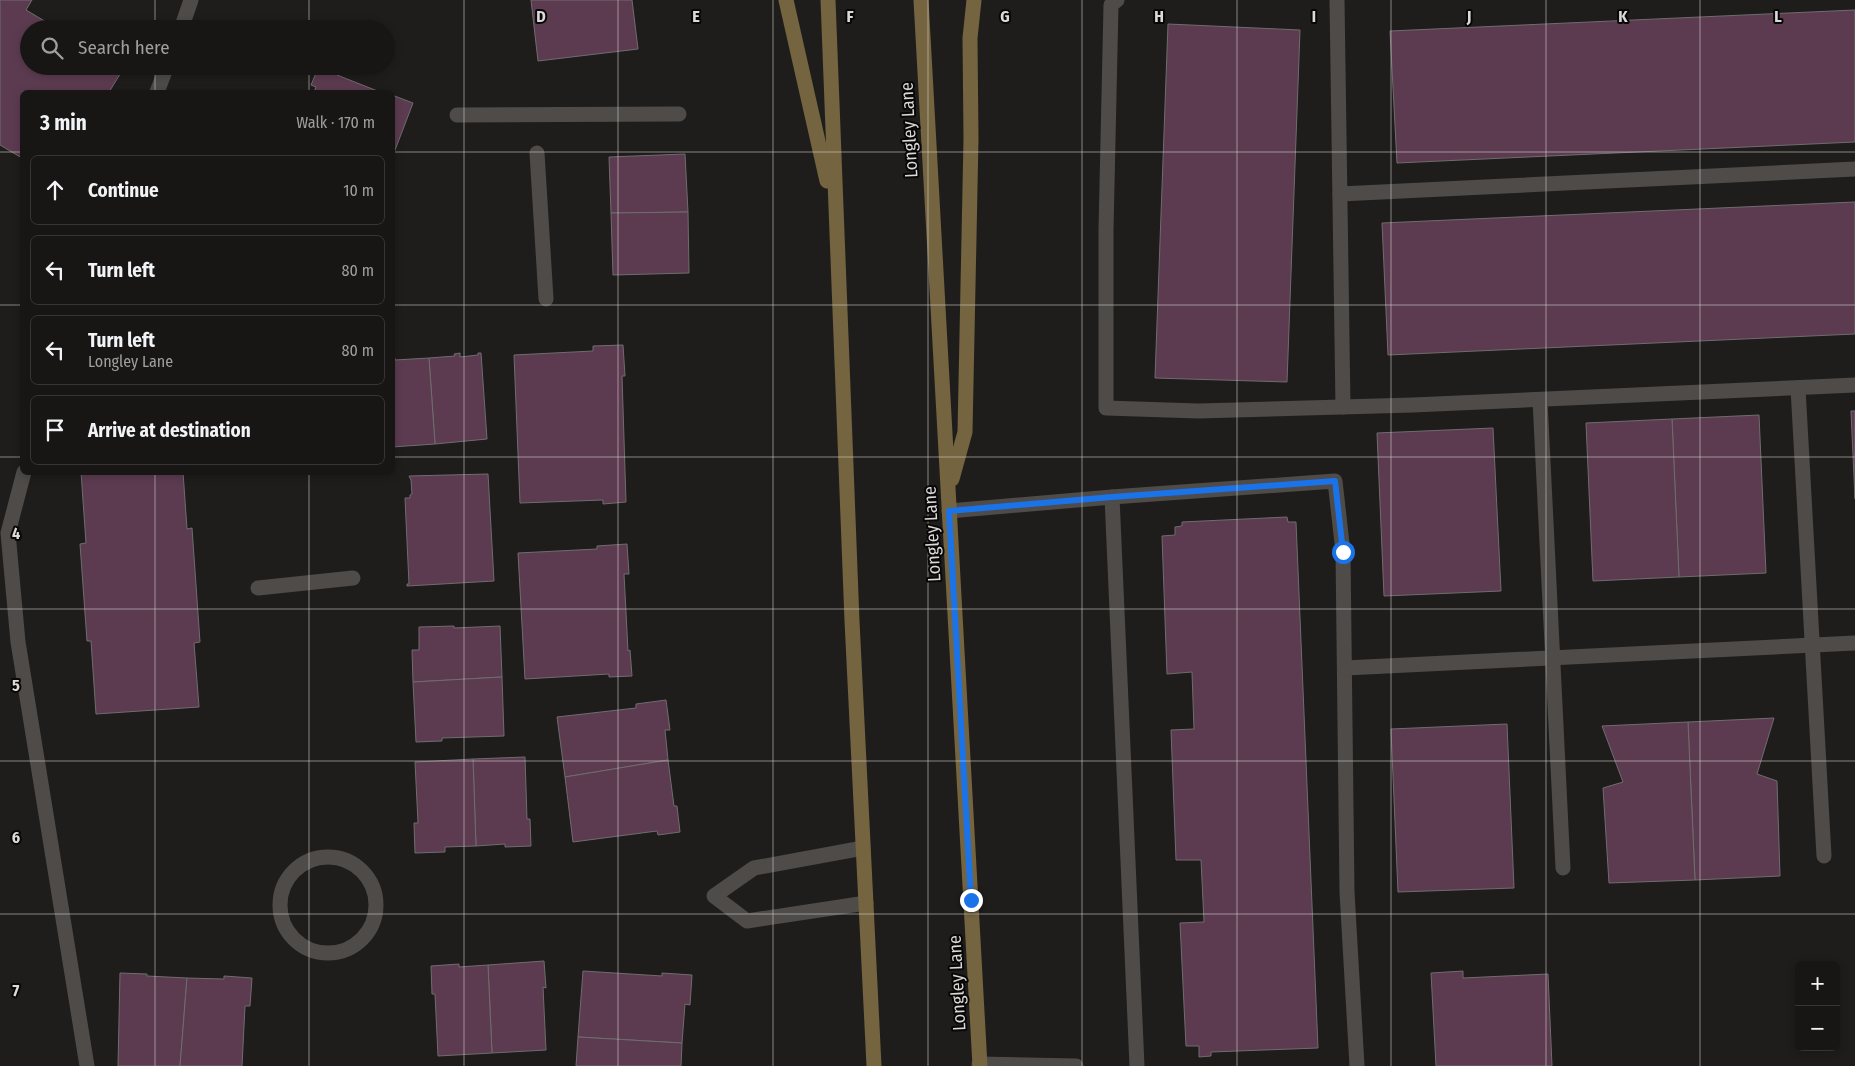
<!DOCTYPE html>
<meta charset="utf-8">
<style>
body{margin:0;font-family:"Fira Sans Condensed",sans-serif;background:#242322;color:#f1f3f6}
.controls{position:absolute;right:15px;bottom:15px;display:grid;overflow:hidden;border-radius:8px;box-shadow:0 2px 8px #0003}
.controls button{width:45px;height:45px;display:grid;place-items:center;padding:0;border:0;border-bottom:1px solid #363534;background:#171614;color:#f1f3f6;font:25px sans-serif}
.stop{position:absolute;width:15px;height:15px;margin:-11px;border:4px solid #1a73e8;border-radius:50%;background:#fff}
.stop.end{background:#1a73e8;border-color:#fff;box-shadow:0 1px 5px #0008}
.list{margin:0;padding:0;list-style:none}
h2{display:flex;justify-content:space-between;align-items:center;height:65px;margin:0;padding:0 20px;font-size:21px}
h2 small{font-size:16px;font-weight:400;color:#9e9fa0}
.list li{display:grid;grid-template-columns:32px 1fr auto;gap:15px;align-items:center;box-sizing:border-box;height:70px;margin:0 10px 10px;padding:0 10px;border:1px solid #363534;border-radius:8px}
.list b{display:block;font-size:19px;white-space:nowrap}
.list p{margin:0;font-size:16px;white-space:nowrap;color:#9e9fa0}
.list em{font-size:16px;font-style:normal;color:#9e9fa0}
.icon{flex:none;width:28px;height:28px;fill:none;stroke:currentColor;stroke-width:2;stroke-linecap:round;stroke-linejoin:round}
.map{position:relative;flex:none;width:1855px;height:1066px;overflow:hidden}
.search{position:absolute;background:#171614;box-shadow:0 2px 8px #0003;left:20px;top:20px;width:375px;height:55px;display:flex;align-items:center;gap:12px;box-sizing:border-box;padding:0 18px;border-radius:28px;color:#9e9fa0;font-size:19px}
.panel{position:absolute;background:#171614;box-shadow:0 2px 8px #0003;left:20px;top:90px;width:375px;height:385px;border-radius:8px}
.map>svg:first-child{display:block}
.building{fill:#5c3b50;stroke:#706c6e}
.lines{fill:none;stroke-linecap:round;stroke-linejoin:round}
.lane{stroke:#4e4b49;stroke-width:15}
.secondary{stroke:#74643f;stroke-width:15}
.route{stroke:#1a73e8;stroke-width:6}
.grid{fill:none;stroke:#dbdad8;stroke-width:1;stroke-opacity:0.55}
.labels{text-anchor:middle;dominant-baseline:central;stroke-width:4;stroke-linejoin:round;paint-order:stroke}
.street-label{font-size:18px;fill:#dbdad8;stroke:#080707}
.grid-label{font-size:16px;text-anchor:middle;font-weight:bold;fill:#dbdad8;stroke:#080707;stroke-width:4;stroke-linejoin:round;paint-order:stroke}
</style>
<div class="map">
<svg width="1855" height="1066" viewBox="0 0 1855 1066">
<rect width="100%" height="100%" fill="#1f1d1b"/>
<!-- building -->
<g class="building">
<path d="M0,0H32L26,10L58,29H29V66H113L122,71L109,92H22V158L0,145Z"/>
<path d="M531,0H632L638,49L538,61Z"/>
<path d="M1855,10V142L1397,163L1390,31Z"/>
<path d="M1168,24L1300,30L1287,382L1155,378Z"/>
<path d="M319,66L338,73L337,75L380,92H314L316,87L311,85Z"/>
<path d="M392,95L413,103L392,158Z"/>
<path d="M685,154L688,212L611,213L609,157Z"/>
<path d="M1855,202V334L1388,355L1382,223Z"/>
<path d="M688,212L689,273L613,275L611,213Z"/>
<path d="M623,345L625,376H622L626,502L603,504V500L520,503L514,355L593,351V346Z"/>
<path d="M460,353V357L478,355V353H481L487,439L435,444L429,358L455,356L454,354Z"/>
<path d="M395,358V360L429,358L435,444L392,447V359Z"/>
<path d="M1851,411H1855V499Z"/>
<path d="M1759,415L1766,573L1679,577L1672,419Z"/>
<path d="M1672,419L1679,577L1593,581L1586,423Z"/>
<path d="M1493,428L1501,591L1384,596L1377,433Z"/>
<path d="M81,472H183L187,529L192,528L200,642L194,643L199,707L96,714L91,641H87L80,544L86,543Z"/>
<path d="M488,474L494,581L407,586V584H409L405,498H410V495L412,494L411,480L409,476Z"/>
<path d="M1287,517L1288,522H1296L1318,1048L1211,1052V1056L1199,1057V1046H1186L1180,923L1204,922L1201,860H1176L1171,730L1194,729L1192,672L1167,674L1162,536L1175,535V527L1182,526V522Z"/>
<path d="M627,544L629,574H624L628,651L630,650L632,676L609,677V674L525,679L518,553L597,549V546Z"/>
<path d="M454,626V628L500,626L502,677L413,682L412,650H419V627Z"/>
<path d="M502,677L504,736L442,738V741L416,742L413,682Z"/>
<path d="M666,700L670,730H665L668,760L565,777L557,717L636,708V704Z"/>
<path d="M1774,718L1757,774L1777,781L1780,876L1695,880L1688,722Z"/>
<path d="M1688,722L1695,880L1609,883L1603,788L1623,782L1602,726Z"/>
<path d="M1507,724L1514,888L1398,892L1391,729Z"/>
<path d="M525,757L527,819H530L531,846L505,847V844L476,846L473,759Z"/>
<path d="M473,759L476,846L445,847V852L415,853L414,823H418L415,762Z"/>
<path d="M668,760L674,806H677L680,832L658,835L657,831L573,842L565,777Z"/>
<path d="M544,961L546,988L543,987L546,1050L492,1053L488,965Z"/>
<path d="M459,964V967L488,965L492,1053L438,1056L435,994H432L431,966Z"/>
<path d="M583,971L662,976V973L692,975L690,1005L685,1004L682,1043L578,1037Z"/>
<path d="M1463,971V978L1548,974L1552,1066H1436L1431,973Z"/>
<path d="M120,973L147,974V976L187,978L180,1066H118Z"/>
<path d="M224,976L252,978L250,1006H245L242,1066H180L187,978L224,979Z"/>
<path d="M578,1037L682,1043L681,1066H576Z"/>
</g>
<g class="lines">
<!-- lane -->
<g class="lane">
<path d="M1117,0L1111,5L1106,230V408L1198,411L1413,405L1855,385"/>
<path d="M1337,0L1343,407"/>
<path d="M181,29L191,0"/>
<path d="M157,92L167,66"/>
<path d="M457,115L679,114"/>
<path d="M537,153L546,299"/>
<path d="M1340,194L1855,169"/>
<path d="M1798,388L1824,856"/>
<path d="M1540,400L1563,868"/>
<path d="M24,472L8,533L18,642L87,1066"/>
<path d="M1112,497L1137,1066"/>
<path d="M949,511L1112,497L1335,481L1343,552L1347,892L1357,1066"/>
<path d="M258,588L353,578"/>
<path d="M1345,668L1855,643"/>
<path d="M863,848L754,868L714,896L747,921L866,903"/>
<circle cx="328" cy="905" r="48"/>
<path d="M979,1064L1076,1066"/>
</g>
<!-- secondary -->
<g class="secondary">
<path d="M786,0L827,181"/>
<path d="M828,0L852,621L874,1066"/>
<path d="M921,0L980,1066"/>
<path d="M952,479L965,432L971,139L970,38L974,0"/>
</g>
</g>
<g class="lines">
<!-- route -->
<path class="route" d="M971,900L949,511L1112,497L1335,481L1343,552"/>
</g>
<!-- grid -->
<path class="grid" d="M155,0V29M309,0V29M464,0V1066M618,0V1066M773,0V1066M928,0V1066M1082,0V1066M1237,0V1066M1391,0V1066M1546,0V1066M1700,0V1066M155,66V92M309,66V92M0,152H22M392,152H1855M0,305H22M392,305H1855M0,457H22M392,457H1855M155,472V1066M309,472V1066M0,609H1855M0,761H1855M0,914H1855"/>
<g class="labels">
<!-- street labels -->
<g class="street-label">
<text transform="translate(909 130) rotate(-93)">Longley Lane</text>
<text transform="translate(932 534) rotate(-93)">Longley Lane</text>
<text transform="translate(957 983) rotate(-93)">Longley Lane</text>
</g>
</g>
<g class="grid-label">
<text x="541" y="22">D</text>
<text x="696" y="22">E</text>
<text x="850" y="22">F</text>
<text x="1005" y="22">G</text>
<text x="1159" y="22">H</text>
<text x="1314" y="22">I</text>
<text x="1469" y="22">J</text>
<text x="1623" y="22">K</text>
<text x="1778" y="22">L</text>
<text x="16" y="539">4</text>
<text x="16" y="691">5</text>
<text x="16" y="843">6</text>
<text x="16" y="996">7</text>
</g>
</svg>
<div class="controls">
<button>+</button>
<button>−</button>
</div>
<div class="stop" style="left:1343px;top:552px"></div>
<div class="stop end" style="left:971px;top:900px"></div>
<div class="search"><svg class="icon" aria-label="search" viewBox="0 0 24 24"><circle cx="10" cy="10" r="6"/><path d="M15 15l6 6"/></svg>Search here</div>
<section class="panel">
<h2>3 min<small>Walk · 170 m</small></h2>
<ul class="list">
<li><svg class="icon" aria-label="ahead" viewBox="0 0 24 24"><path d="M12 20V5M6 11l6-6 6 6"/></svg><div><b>Continue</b></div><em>10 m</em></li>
<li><svg class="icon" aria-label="left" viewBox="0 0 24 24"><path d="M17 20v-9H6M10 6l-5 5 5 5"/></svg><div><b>Turn left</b></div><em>80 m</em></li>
<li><svg class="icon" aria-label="left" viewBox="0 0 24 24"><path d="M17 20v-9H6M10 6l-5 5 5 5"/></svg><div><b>Turn left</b><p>Longley Lane</p></div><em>80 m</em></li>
<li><svg class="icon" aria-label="arrive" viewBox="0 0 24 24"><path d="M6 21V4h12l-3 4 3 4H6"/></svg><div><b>Arrive at destination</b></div></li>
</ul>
</section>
</div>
